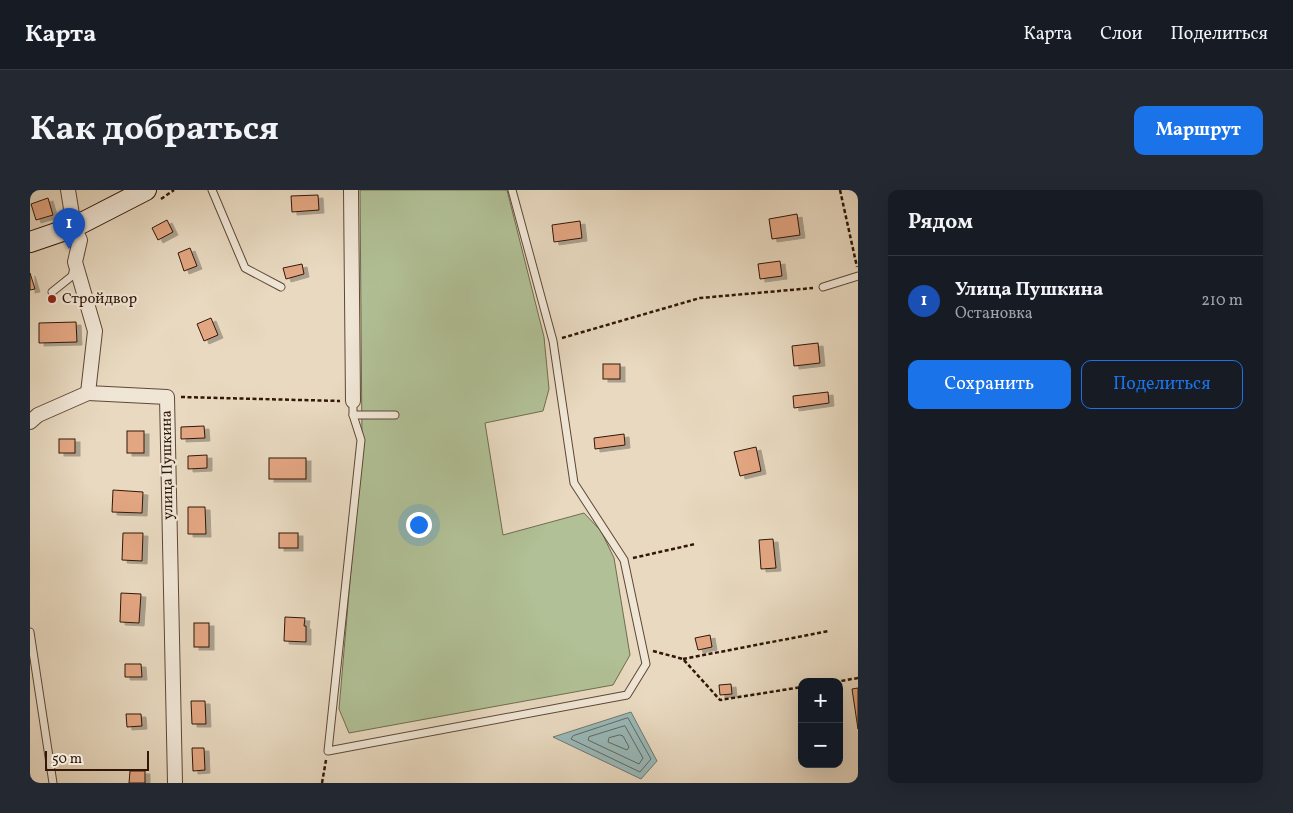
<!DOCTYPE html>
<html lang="ru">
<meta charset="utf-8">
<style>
body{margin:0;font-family:Vollkorn,serif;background:#242831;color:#f1f3f6}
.controls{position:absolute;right:15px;bottom:15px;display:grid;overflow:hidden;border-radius:10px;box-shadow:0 5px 20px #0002}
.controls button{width:45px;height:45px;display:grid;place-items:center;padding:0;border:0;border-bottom:1px solid #363941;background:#171b24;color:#f1f3f6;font:25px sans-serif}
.scale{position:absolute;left:15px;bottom:12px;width:104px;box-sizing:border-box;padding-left:5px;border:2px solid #301708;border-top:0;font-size:14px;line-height:18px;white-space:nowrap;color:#301708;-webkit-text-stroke:4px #f0e6d6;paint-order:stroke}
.you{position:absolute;left:388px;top:334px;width:18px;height:18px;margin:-12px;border:4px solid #fff;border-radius:50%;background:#1a73e8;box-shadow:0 0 0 8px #1a73e833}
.badge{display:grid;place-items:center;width:32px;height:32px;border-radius:50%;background:#1a73e8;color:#fff;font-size:16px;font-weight:700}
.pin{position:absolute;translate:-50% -41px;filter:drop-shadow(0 1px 2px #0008)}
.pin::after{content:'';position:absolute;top:26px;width:18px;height:15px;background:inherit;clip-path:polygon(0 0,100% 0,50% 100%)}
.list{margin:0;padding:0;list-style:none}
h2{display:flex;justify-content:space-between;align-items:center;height:65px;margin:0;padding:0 20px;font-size:21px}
h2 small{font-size:16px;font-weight:400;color:#9ea1a6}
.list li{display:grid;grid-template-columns:32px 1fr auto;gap:15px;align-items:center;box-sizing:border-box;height:90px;padding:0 20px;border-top:1px solid #363941}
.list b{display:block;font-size:19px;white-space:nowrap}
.list p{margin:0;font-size:16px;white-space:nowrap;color:#9ea1a6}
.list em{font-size:16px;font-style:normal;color:#9ea1a6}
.actions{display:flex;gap:10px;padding:15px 20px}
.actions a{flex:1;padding:11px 0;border:1px solid #1a73e8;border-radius:10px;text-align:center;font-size:18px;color:#1a73e8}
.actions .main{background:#1a73e8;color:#fff}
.map{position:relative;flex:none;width:828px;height:593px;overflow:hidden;border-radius:10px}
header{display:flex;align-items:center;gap:30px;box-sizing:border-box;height:70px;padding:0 25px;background:#171b24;border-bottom:1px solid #363941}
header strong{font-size:24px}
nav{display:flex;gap:28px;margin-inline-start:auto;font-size:18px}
.intro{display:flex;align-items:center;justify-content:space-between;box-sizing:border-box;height:120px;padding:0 30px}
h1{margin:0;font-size:35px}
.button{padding:12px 22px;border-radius:10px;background:#1a73e8;color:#fff;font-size:18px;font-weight:700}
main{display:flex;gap:30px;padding:0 30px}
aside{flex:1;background:#171b24;border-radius:10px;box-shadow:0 5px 20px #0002}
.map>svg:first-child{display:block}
.green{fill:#b1c096;stroke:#706c4f}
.water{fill:#99b9b9;stroke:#6f7872}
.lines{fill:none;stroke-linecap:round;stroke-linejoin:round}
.shore{stroke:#646860;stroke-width:1}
.building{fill:#e3a682;stroke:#301708;filter:url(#shadow)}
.service-casing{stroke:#5e4836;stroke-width:9}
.minor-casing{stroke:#5e4836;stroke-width:16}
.secondary-casing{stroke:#301708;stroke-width:22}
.path{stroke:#301708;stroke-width:2.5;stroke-dasharray:4 2.5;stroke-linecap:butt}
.service{stroke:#f0e6d6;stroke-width:7}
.minor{stroke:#f0e6d6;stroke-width:14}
.secondary{stroke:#f0e6d6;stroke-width:20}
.poi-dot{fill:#8f2418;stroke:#f0e6d6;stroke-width:2}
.labels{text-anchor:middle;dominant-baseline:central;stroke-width:4.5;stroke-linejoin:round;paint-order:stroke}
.poi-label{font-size:15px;fill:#301708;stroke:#f0e6d6;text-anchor:start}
.street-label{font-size:15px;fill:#301708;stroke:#f0e6d6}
</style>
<header>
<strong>Карта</strong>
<nav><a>Карта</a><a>Слои</a><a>Поделиться</a></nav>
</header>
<div class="intro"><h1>Как добраться</h1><a class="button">Маршрут</a></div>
<main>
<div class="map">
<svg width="828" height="593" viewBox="0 0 828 593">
<defs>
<filter id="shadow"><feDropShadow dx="5" dy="3" stdDeviation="0" flood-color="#0004"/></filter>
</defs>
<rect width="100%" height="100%" fill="#e8d9c0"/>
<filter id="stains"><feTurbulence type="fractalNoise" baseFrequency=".004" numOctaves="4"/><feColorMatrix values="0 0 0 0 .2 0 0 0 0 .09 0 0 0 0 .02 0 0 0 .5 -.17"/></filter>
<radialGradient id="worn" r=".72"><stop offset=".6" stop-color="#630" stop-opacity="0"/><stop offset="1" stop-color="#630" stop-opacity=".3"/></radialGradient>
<!-- green -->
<path class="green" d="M330,0H477L514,147L519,199L513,221L455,233L473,345L554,323L571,341L584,368L600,465L583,495L319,543L309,519L332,251Z"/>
<!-- water -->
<path class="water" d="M601,522L627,571L611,589L523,547Z"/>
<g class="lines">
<!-- shore -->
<g class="shore">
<path d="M598,528L621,569L610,582L541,549L543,546Z"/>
<path d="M595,536L613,568L609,574L558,550L559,547Z"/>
<path d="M590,545L593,546L599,557L597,560L578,552L579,548Z"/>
</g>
</g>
<!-- building -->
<g class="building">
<path d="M288,5L289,20L262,22L261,6Z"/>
<path d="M18,8L23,25L6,30L1,14Z"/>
<path d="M767,24L770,45L742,49L739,29Z"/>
<path d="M137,30L143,42L128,50L122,38Z"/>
<path d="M550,31L552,48L524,52L522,35Z"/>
<path d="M160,58L167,76L154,81L148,63Z"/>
<path d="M750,71L752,86L730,89L728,74Z"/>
<path d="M272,74L274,84L256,89L253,78Z"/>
<path d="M0,83L5,99L0,100Z"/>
<path d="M181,128L188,145L174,151L167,134Z"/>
<path d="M46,132L47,152L9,153V133Z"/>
<path d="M788,153L790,173L764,176L762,156Z"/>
<rect x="573" y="174" width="17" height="15"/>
<path d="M798,202L799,213L764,218L763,206Z"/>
<path d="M174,236L175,248L151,249V237Z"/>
<rect x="97" y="241" width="17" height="22"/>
<path d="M594,244L595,255L565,259L564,248Z"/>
<rect x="29" y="249" width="16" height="14"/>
<path d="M726,257L731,281L710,286L704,262Z"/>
<path d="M177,265V278L158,279V266Z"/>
<rect x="239" y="268" width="37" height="21"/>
<path d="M83,300L113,302L112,323L82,322Z"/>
<path d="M158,317H175L176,344H158Z"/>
<path d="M93,343H113L112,371L92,370Z"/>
<rect x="249" y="343" width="19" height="15"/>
<path d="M743,349L746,378L731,379L729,350Z"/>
<path d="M91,403L111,404L109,433L90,432Z"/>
<path d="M255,427L275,428L274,436H276V452L254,451Z"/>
<rect x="164" y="433" width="15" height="24"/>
<path d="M680,445L682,457L668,460L665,448Z"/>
<path d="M95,474H111L112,487H95Z"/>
<path d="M701,494L702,504L690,505L689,495Z"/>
<path d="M828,498V539L822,499Z"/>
<path d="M161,511H175L176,534H162Z"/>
<path d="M96,524H111L112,536L97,537Z"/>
<path d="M162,558H174L175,580L163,581Z"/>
<path d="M100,581H115V593H99Z"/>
</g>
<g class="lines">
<defs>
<g id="service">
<path d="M182,0L215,78L251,97"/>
<path d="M793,97L828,86"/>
<path d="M22,102L42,86L44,78"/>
<path d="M323,211V225H365"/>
<path d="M323,225L331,250L298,561L597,505L616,474L594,370L544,293L523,151L482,0"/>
<path d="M0,442L23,593"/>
</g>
<g id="minor">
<path d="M38,0L44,37L50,50L45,72L65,141L58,203L137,207L145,593"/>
<path d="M321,0L323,211"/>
<path d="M0,232L8,225L58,203"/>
</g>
<path id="secondary" d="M0,52L44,37L116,0"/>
</defs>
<!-- service casing -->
<use href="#service" class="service-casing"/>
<!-- minor casing -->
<use href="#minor" class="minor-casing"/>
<!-- secondary casing -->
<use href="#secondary" class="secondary-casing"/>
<!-- path -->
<g class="path">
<path d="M810,0L827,77"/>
<path d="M131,9L144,0"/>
<path d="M532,148L670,108L783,98"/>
<path d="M151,207L310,211"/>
<path d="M603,368L665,354"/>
<path d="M623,461L653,469L690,510L772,497"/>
<path d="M653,469L799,441"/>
<path d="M805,492L828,488"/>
<path d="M292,593L296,570"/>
</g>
<!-- service -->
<use href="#service" class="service"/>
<!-- minor -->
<use href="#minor" class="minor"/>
<!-- secondary -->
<use href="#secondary" class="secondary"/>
</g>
<!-- markers -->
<circle class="poi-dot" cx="22" cy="109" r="5"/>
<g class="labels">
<!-- poi labels -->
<g class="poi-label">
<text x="32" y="109">Стройдвор</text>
</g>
<!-- street labels -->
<g class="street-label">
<text transform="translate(138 275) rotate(-91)">улица Пушкина</text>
</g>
</g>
<rect width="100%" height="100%" filter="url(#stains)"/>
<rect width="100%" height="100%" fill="url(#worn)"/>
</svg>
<div class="controls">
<button>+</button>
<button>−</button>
</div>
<div class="scale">50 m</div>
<div class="you"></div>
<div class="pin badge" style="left:39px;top:59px;background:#1a4fb4">1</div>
</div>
<aside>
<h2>Рядом<small></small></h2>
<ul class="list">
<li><span class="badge" style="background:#1a4fb4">1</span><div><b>Улица Пушкина</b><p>Остановка</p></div><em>210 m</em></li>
</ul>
<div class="actions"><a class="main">Сохранить</a><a>Поделиться</a></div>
</aside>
</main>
